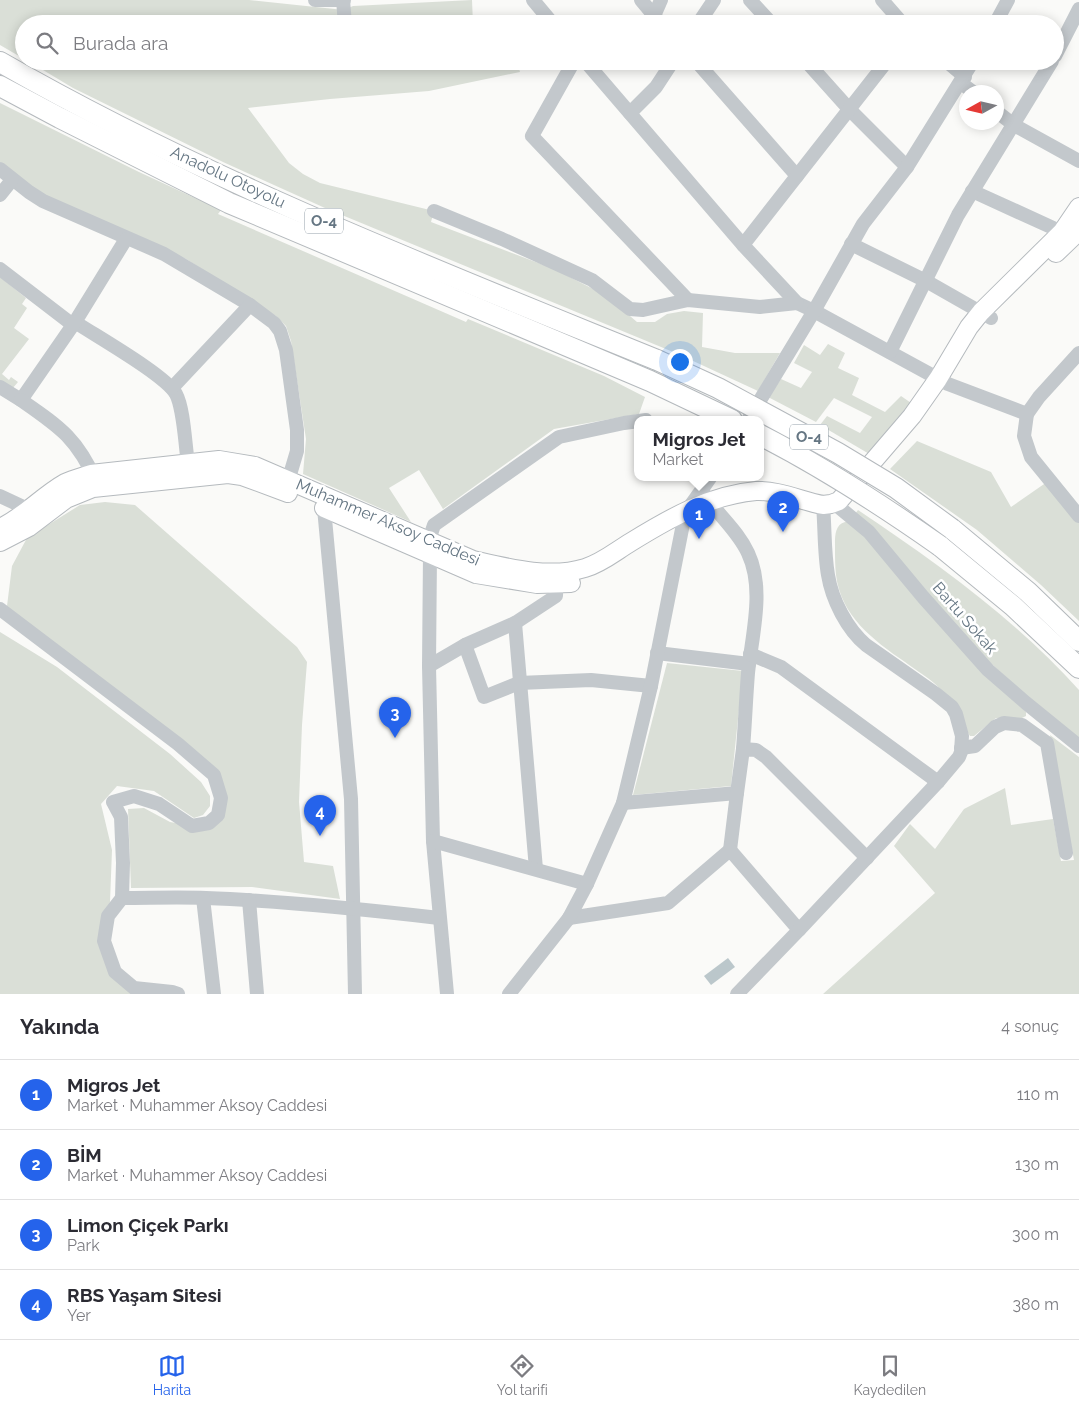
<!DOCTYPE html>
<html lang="tr">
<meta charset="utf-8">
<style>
body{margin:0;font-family:Raleway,sans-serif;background:#f2f2f3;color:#2b2b33}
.compass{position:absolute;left:959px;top:85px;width:45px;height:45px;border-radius:50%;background:#fff;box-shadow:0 2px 12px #0003;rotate:262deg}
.you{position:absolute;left:679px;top:361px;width:18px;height:18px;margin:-12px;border:4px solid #fff;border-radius:50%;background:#1a73e8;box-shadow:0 0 0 8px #1a73e833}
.badge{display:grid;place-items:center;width:32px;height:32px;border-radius:50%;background:#2563eb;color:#fff;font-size:16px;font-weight:700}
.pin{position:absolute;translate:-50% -41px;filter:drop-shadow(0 1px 2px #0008)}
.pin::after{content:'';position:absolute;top:26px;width:18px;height:15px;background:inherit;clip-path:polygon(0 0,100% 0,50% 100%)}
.popup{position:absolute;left:634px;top:416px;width:130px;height:65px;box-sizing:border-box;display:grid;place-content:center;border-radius:10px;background:#fff;filter:drop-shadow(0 1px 4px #0005);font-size:16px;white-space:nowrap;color:#7c7c81}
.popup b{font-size:19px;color:#2b2b33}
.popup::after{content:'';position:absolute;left:50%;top:100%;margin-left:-10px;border:10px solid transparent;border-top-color:#fff}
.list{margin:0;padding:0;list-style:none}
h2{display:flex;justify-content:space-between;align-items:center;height:65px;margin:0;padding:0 20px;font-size:21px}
h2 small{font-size:16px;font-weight:400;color:#7c7c81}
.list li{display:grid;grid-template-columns:32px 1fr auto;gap:15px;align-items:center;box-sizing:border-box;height:70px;padding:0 20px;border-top:1px solid #e1e1e2}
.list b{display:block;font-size:19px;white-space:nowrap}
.list p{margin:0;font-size:16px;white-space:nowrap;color:#7c7c81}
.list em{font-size:16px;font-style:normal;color:#7c7c81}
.icon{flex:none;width:28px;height:28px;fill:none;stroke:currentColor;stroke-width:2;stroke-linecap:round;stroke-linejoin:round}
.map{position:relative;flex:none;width:1079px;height:994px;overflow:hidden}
.search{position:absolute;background:#fff;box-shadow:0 2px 12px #0003;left:15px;right:15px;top:15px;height:55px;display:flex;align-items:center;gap:12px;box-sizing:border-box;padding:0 18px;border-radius:28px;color:#7c7c81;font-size:19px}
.sheet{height:345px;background:#fff}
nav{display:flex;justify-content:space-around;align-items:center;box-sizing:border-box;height:70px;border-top:1px solid #e1e1e2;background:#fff;font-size:14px;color:#7c7c81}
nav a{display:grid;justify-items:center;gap:2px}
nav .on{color:#2563eb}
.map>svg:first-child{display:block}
.green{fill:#dadfd7}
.water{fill:#bbc7cb}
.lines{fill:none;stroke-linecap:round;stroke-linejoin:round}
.major-casing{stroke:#b5babe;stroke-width:20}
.highway-casing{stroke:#b4b9bd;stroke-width:22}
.minor{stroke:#c3c8cc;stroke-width:14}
.major{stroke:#fff;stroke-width:18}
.highway{stroke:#fff;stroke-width:20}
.highway-bridge-casing{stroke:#b4b9bd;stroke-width:22;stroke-linecap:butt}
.highway-bridge{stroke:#fff;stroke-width:20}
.labels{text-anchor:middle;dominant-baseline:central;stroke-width:5;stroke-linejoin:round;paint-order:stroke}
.shield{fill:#fff;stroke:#939fa8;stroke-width:1}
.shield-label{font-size:15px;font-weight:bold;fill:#657683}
.street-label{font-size:16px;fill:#657683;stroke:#fff}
</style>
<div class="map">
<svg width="1079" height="994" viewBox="0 0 1079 994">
<rect width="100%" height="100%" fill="#fafaf8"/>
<!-- green -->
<g class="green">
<path d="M0,0H249L344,10L353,6L472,0L473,24H24V59L0,45Z"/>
<path d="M28,61H517L520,72L429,91L330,99L248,108L289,163L303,174L320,183L434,211L431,222L554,269L595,290L616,304L637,322H655L667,314L684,311L703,313L702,347L735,353H780L758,391L678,354L325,208L223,162L73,88Z"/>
<path d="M0,103L139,172L221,210L218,214L466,322L468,319L604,376L645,397L639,414L554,429L443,509L419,470L389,488L411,522L303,474L306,439L291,341L286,326L276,316L186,259L47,196L25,184L0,162Z"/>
<path d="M0,277L26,298L22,304L27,308L14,328L29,339L2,374L9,380L11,377L18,382L12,389L0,381Z"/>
<path d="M828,344L845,353L838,368L859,378L852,395L885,412L901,396L914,405L871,455L820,425L827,416L860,433L872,417L834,398L816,422L768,397L781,379L801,388L812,372L794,363L804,345L820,355Z"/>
<path d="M917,441L991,472L1011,507L1047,482L1079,523V621L1041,585L977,530L890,469Z"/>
<path d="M105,502L135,505L297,647L307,662L302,725L299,802L304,862L333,866L340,899L252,887L131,888L128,809L144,808L170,822L192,826L218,815L214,775L6,614L12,566L27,538L80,505Z"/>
<path d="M858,510C937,563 1015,619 1079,690V739L1045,713L984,657L855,514Z"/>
<path d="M845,522H849L857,527L1026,712V716L1022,718H996L974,736H970C960,721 952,703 941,690C933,680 915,670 905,662C873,640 841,616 836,575C835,566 835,557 835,548C835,538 834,525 845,522Z"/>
<path d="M0,632L57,667L170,754L201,782L210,796V806L203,815L194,818L154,791L117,786L101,804L112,850L110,902L106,919L112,972L155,994H0Z"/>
<path d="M667,663L743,671L731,786L633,795Z"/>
<path d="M1050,735L1079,757V994H823L935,893L894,846L910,824L935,849L964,809L1005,788L1011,825L1053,819L1061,861L1074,860Z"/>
</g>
<!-- water -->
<path class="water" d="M728,958L735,967L711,985L704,976Z"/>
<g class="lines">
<defs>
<g id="major">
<path d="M1056,253L1079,231"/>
<path d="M324,508L476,574L537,584L571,583"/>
<path d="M0,528C24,517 42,496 65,483C73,479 82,477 91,474L219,460L255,466L473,560C508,568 549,579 585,568C602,563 616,551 631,542C670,518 710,495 756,491C778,490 802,501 823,505L831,504L839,501L912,416L938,379L969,327L981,312L1062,232L1079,207"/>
<path d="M0,542L29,527L66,499L93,488L228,474L242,476L288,493"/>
</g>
<g id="highway">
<path d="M0,62C207,181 436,270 657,360"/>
<path d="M0,86L60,118L229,203L650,381L732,420"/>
<path d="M952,529L1028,592L1079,641"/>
<path d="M940,546L1013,606L1079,668"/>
</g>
</defs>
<!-- major casing -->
<use href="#major" class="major-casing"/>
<!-- highway casing -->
<use href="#highway" class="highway-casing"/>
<!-- minor -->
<g class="minor">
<path d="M315,0H344"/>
<path d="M343,0L345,24"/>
<path d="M533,0L553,24"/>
<path d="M641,0L661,24"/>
<path d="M750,0L772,24"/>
<path d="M882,0L903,24"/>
<path d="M654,16L661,0"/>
<path d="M698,24L714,0"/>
<path d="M995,24L1008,0"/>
<path d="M1055,56L1079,9"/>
<path d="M574,61L532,136L688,300"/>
<path d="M585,61L743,245L797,303L814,311L948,384L1027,414L1039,397L1079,353"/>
<path d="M696,61L797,176"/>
<path d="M806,61L849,109L907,167"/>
<path d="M946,61L965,77"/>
<path d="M961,83L973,92"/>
<path d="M996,111L1014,125L1079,161"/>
<path d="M630,113L656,87L673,61"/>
<path d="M0,169L29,192L43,201L164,254L250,305L274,323L280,331L286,350L297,430V451L286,488"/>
<path d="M972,191L1062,232"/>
<path d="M0,195L12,180"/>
<path d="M434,211L502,239L592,280L630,309L643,310L688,300L760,307L797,303"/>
<path d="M126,239L75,322C96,336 165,375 176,394C184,409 185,445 188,463"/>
<path d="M851,244L926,281L991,318"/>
<path d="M743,245L887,61"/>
<path d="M0,269L73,325"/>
<path d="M890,352L958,215L1052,61"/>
<path d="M0,387L21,400L75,322"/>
<path d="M172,388L250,305"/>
<path d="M21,400C60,427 77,438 97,483"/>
<path d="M1027,414L1024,436L1031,457L1079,516"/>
<path d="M748,420L814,311L863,224L907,167L973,61"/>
<path d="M705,495C718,515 738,531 748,553C765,589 752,634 748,673C746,698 745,724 743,749"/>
<path d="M0,496L30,510"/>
<path d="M834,503L869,532L923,597L988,670L1026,703L1079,746"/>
<path d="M324,508L351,799L355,994"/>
<path d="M430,540L431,534L434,525L559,437L624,423L646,420"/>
<path d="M430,554L429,666L465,645L515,623L556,596L557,573"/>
<path d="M0,609L178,744L214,775L221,798L218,815L209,823L192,826L159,804L134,796L113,802L121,817L123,863L122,898L108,916L104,941L115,972L134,988L172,992L178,994"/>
<path d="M515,623L536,869"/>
<path d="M465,645L484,697L519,683L591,680L651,686"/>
<path d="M657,653L749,664"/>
<path d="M750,654L781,667L938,782"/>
<path d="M429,666L433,841L447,994"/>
<path d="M961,748L975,746L995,727L1004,723L1022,725L1047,743L1066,853"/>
<path d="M623,803L737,793L743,749L756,750L766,757L867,858"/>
<path d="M433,841L587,884"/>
<path d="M730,850L737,793"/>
<path d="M122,898C150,898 178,897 206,898C284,901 361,909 439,918"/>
<path d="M203,898L214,994"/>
<path d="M249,900L257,994"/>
<path d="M569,918L668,903L730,850L799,930L737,994"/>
<path d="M799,930L938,782L959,757L961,752L962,736L956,714L952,707L936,694L866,645C847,629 832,600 828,575C824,552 825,528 823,505"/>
<path d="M509,994L569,918L587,884L623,803L651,686L683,524L688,509L710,478"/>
</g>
<!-- major -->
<use href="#major" class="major"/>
<!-- highway -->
<use href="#highway" class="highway"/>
<defs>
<g id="highway-bridge">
<path d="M657,360L718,388L838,453L896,488L952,529"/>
<path d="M760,435C823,467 883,506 940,546"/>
</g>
</defs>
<!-- highway-bridge casing -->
<use href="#highway-bridge" class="highway-bridge-casing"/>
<!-- highway-bridge -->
<use href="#highway-bridge" class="highway-bridge"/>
</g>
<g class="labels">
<!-- shield labels -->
<g class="shield">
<rect x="305" y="208.5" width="38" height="25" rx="4"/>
<rect x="790" y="424.5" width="38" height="25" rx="4"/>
</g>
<g class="shield-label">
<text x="324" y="221">O-4</text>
<text x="809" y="437">O-4</text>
</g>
<!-- street labels -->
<g class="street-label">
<text transform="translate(228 177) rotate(25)">Anadolu Otoyolu</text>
<text transform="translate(388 522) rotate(23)">Muhammer Aksoy Caddesi</text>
<text transform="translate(965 618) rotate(49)">Bartu Sokak</text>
</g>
</g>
</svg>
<svg class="compass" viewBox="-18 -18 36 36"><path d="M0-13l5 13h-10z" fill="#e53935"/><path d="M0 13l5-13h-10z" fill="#7c7c81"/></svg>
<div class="you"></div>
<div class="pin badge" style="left:699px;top:539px">1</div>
<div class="popup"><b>Migros Jet</b>Market</div>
<div class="pin badge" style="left:783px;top:532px">2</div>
<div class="pin badge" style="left:395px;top:738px">3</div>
<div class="pin badge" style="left:320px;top:836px">4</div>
<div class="search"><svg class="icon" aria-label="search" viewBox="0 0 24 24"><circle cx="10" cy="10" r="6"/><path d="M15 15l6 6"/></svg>Burada ara</div>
</div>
<section class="sheet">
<h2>Yakında<small>4 sonuç</small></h2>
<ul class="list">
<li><span class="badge">1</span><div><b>Migros Jet</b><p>Market · Muhammer Aksoy Caddesi</p></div><em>110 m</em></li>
<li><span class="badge">2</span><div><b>BİM</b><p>Market · Muhammer Aksoy Caddesi</p></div><em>130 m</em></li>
<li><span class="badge">3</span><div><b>Limon Çiçek Parkı</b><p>Park</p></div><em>300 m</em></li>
<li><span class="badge">4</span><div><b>RBS Yaşam Sitesi</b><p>Yer</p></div><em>380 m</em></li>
</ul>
</section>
<nav>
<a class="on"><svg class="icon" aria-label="map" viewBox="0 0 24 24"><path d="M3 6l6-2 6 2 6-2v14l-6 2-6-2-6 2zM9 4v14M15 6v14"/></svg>Harita</a>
<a><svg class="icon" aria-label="directions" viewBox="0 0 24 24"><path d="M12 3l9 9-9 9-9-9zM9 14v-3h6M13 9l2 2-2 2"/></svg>Yol tarifi</a>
<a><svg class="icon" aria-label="saved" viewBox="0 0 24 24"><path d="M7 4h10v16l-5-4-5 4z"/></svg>Kaydedilen</a>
</nav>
